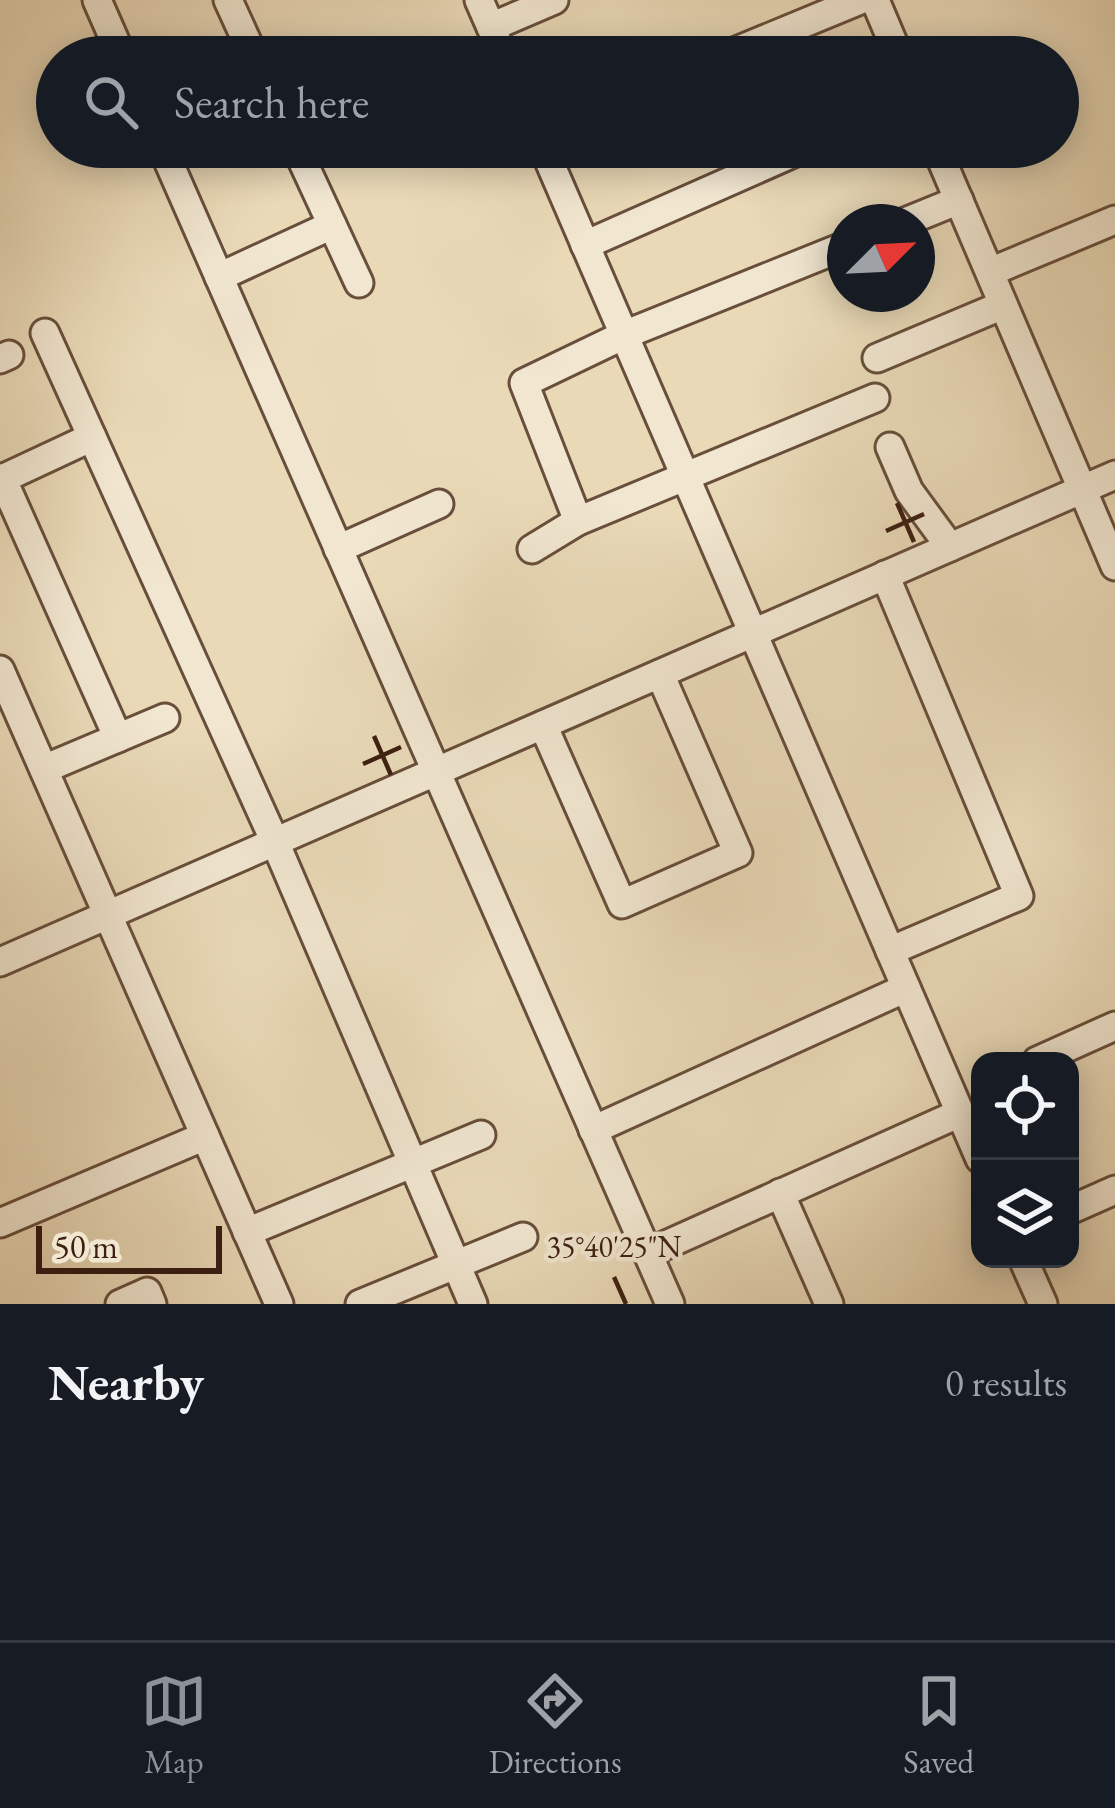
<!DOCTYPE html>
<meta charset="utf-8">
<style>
body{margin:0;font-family:"EB Garamond",serif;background:#20242c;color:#f1f3f6}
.controls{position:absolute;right:36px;bottom:36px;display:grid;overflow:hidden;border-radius:24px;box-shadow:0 6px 30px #0003}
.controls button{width:108px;height:108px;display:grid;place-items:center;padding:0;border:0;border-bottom:3px solid #363941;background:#171b24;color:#f1f3f6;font:60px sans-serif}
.compass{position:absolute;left:827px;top:204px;width:108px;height:108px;border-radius:50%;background:#171b24;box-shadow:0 6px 30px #0003;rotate:66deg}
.scale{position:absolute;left:36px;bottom:30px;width:186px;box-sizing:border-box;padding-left:12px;border:6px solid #3d1f12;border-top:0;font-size:33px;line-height:42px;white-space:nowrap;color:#3d1f12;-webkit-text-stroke:9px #f1e6d0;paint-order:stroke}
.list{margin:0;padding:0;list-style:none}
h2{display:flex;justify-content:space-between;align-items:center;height:156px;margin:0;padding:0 48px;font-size:51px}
h2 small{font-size:39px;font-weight:400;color:#9ea1a6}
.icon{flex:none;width:66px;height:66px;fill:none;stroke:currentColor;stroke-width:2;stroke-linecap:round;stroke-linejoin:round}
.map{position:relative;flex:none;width:1115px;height:1304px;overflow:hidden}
.search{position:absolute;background:#171b24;box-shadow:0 6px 30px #0003;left:36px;right:36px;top:36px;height:132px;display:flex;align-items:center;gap:30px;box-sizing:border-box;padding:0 42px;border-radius:66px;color:#9ea1a6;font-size:45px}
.sheet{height:336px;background:#171b24}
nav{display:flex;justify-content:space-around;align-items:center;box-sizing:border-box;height:168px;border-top:3px solid #363941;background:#171b24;font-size:33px;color:#9ea1a6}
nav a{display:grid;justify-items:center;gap:6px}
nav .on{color:#8c9099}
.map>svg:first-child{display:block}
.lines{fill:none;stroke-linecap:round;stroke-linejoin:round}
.minor-casing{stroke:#684e3b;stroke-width:33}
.minor{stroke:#f1e6d0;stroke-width:27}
.ticks{fill:none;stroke:#3d1f12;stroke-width:4.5}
.ticks-label{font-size:30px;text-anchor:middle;fill:#3d1f12;stroke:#f1e6d0;stroke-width:9;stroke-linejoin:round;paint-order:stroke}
</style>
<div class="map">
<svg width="1115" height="1304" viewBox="0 0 1115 1304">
<rect width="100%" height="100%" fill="#e9d9b7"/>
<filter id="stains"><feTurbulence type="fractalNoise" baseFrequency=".00167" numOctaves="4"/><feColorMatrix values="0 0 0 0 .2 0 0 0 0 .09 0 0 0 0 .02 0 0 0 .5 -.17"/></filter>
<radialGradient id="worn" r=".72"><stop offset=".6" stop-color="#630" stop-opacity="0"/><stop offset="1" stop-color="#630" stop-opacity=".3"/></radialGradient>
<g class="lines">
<defs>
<g id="minor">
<path d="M97,0L122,57"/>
<path d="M228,0L254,57"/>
<path d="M479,0L504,57"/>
<path d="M875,0L899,57"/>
<path d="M491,27L554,0"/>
<path d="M722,57L860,0"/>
<path d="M162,147L670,1304"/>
<path d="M296,147L359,283"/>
<path d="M543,147L980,1159"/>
<path d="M936,147L1115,566"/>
<path d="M905,222L959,200"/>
<path d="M585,245L807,147"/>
<path d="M990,272L1115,220"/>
<path d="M219,277L332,225"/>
<path d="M45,333L275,842L473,1304"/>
<path d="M877,358L1003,305"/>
<path d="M0,359L9,355"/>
<path d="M890,447L909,491L950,547"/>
<path d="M2,478L118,738"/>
<path d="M0,480L92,437"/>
<path d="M578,521L524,383L624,335L845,246"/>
<path d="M338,549L439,504"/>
<path d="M532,549L578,521L875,398"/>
<path d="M885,575L1019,896L890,951"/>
<path d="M0,670L279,1304"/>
<path d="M543,725L622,904L738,853L660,674"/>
<path d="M44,769L165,718"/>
<path d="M0,962L1115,475"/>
<path d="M1037,1061L1115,1026"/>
<path d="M593,1130L906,988"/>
<path d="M780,1193L829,1304"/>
<path d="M1070,1210L1115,1190"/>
<path d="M0,1223L205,1136"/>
<path d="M247,1232L481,1135"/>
<path d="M648,1253L960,1113"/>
<path d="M1023,1259L1043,1304"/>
<path d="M120,1304L147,1292L152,1304"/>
<path d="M360,1304L523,1237"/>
</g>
</defs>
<!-- minor casing -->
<use href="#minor" class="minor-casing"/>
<!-- minor -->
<use href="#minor" class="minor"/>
</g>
<!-- ticks -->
<path class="ticks" d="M897,503L914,542M886,531L924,514M374,736L391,775M363,764L401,747M614,1277L626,1304"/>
<g class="ticks-label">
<text x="614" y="1257">35°40'25"N</text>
</g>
<rect width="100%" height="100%" filter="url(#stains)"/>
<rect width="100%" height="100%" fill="url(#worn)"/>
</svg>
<div class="controls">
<button><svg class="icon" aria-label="locate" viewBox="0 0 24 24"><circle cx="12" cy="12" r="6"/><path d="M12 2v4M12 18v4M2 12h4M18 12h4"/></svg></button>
<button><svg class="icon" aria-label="layers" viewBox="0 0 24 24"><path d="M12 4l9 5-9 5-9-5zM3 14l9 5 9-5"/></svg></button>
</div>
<svg class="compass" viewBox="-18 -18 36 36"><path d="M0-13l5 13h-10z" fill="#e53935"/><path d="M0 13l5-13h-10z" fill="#9ea1a6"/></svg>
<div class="scale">50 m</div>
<div class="search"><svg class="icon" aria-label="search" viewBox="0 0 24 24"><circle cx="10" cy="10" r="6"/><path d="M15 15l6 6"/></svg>Search here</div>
</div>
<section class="sheet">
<h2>Nearby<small>0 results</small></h2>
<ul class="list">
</ul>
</section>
<nav>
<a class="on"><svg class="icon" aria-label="map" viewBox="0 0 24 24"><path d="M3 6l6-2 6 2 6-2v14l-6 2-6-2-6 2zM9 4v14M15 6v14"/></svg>Map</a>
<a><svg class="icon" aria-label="directions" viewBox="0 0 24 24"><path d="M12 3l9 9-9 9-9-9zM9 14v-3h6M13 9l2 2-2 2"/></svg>Directions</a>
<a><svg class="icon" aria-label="saved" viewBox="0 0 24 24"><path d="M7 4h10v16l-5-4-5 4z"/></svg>Saved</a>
</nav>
